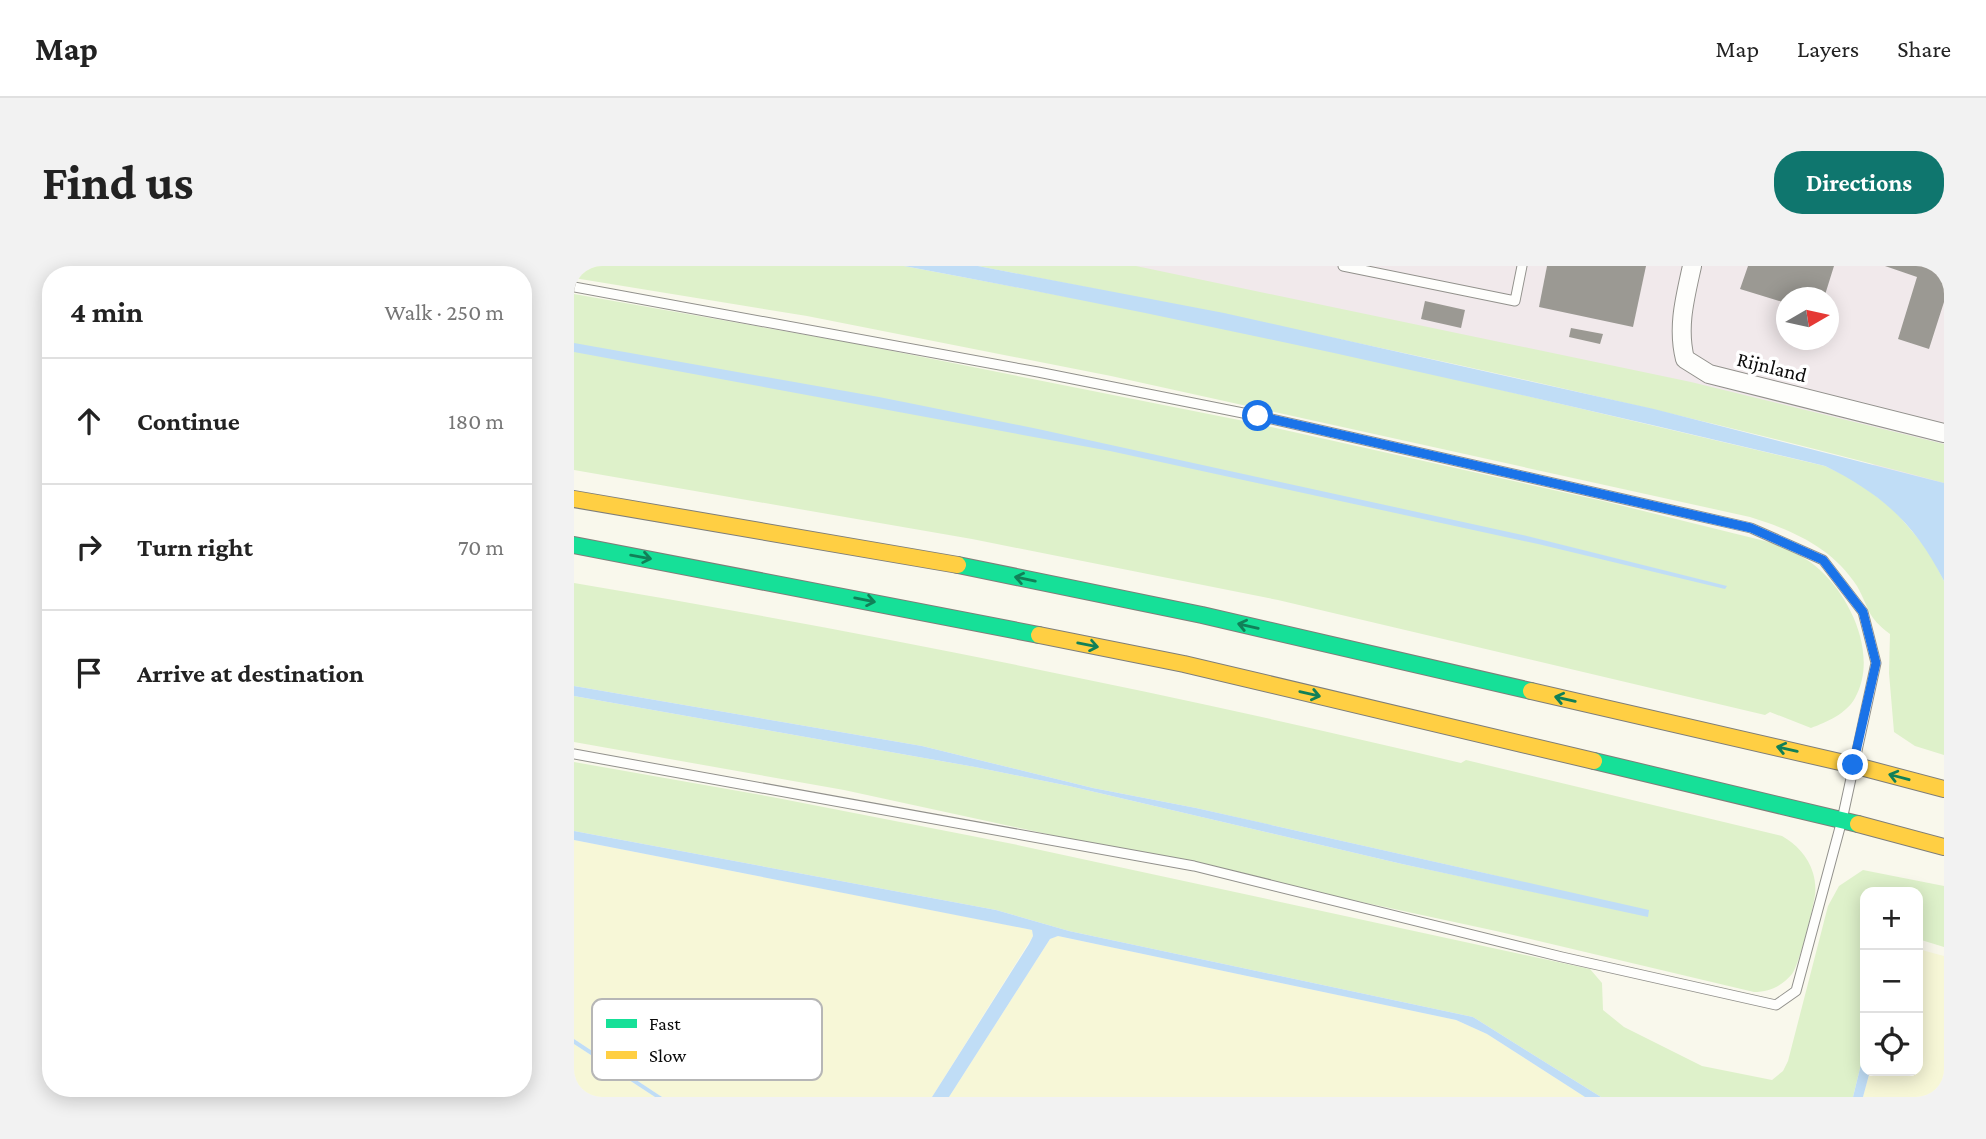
<!DOCTYPE html>
<meta charset="utf-8">
<style>
body{margin:0;font-family:"Crimson Pro",serif;background:#f2f2f2;color:#222}
.controls{position:absolute;right:21px;bottom:21px;display:grid;overflow:hidden;border-radius:14px;box-shadow:0 4px 18px #0003}
.controls button{width:63px;height:63px;display:grid;place-items:center;padding:0;border:0;border-bottom:2px solid #e0e0e0;background:#fff;color:#222;font:35px sans-serif}
.compass{position:absolute;left:1202px;top:21px;width:63px;height:63px;border-radius:50%;background:#fff;box-shadow:0 4px 18px #0003;rotate:81deg}
.stop{position:absolute;width:21px;height:21px;margin:-16px;border:5px solid #1a73e8;border-radius:50%;background:#fff}
.stop.end{background:#1a73e8;border-color:#fff;box-shadow:0 2px 7px #0008}
.list{margin:0;padding:0;list-style:none}
h2{display:flex;justify-content:space-between;align-items:center;height:91px;margin:0;padding:0 28px;font-size:30px}
h2 small{font-size:23px;font-weight:400;color:#767676}
.list li{display:grid;grid-template-columns:46px 1fr auto;gap:21px;align-items:center;box-sizing:border-box;height:126px;padding:0 28px;border-top:2px solid #e0e0e0}
.list b{display:block;font-size:26px;white-space:nowrap}
.list em{font-size:23px;font-style:normal;color:#767676}
.icon{flex:none;width:38px;height:38px;fill:none;stroke:currentColor;stroke-width:2;stroke-linecap:round;stroke-linejoin:round}
.map{position:relative;flex:none;width:1370px;height:831px;overflow:hidden;border-radius:28px}
header{display:flex;align-items:center;gap:42px;box-sizing:border-box;height:98px;padding:0 35px;background:#fff;border-bottom:2px solid #e0e0e0}
header strong{font-size:33px}
nav{display:flex;gap:38px;margin-inline-start:auto;font-size:24px}
.intro{display:flex;align-items:center;justify-content:space-between;box-sizing:border-box;height:168px;padding:0 42px}
h1{margin:0;font-size:49px}
.button{padding:18px 32px;border-radius:28px;background:#0f766e;color:#fff;font-size:24px;font-weight:700}
main{display:flex;gap:42px;padding:0 42px}
aside{flex:1;background:#fff;border-radius:28px;box-shadow:0 4px 18px #0003}
.map>svg:first-child{display:block}
.industrial{fill:#f1e9eb;fill-rule:evenodd}
.farmland{fill:#f7f7d7}
.green{fill:#def1ca}
.water{fill:#c0ddf6}
.building{fill:#9b9993}
.lines{fill:none;stroke-linecap:round;stroke-linejoin:round}
.lane-casing{stroke:#92918c;stroke-width:11}
.street-casing{stroke:#92918c;stroke-width:20}
.fast-casing{stroke:#7f7e79;stroke-width:18}
.slow-casing{stroke:#7f7e79;stroke-width:18}
.lane{stroke:#fefefc;stroke-width:9}
.street{stroke:#fefefc;stroke-width:18}
.fast{stroke:#16e098;stroke-width:16}
.slow{stroke:#ffcf43;stroke-width:16}
.oneway{stroke:#118058}
.route{stroke:#1a73e8;stroke-width:9}
.labels{text-anchor:middle;dominant-baseline:central;stroke-width:7;stroke-linejoin:round;paint-order:stroke}
.street-label{font-size:21px;fill:#0a0a0a;stroke:#fff}
.key{fill:#fff;stroke:#b6b6b6;stroke-width:2}
.key-label{font-size:19px;fill:#0a0a0a}
</style>
<header>
<strong>Map</strong>
<nav><a>Map</a><a>Layers</a><a>Share</a></nav>
</header>
<div class="intro"><h1>Find us</h1><a class="button">Directions</a></div>
<main>
<aside>
<h2>4 min<small>Walk · 250 m</small></h2>
<ul class="list">
<li><svg class="icon" aria-label="ahead" viewBox="0 0 24 24"><path d="M12 20V5M6 11l6-6 6 6"/></svg><div><b>Continue</b></div><em>180 m</em></li>
<li><svg class="icon" aria-label="right" viewBox="0 0 24 24"><path d="M7 20v-9h11M14 6l5 5-5 5"/></svg><div><b>Turn right</b></div><em>70 m</em></li>
<li><svg class="icon" aria-label="arrive" viewBox="0 0 24 24"><path d="M6 21V4h12l-3 4 3 4H6"/></svg><div><b>Arrive at destination</b></div></li>
</ul>
</aside>
<div class="map">
<svg width="1370" height="831" viewBox="0 0 1370 831">
<rect width="100%" height="100%" fill="#f9f8ec"/>
<!-- industrial -->
<path class="industrial" d="M416,0H1370V250L1264,173L935,97ZM1212,32H1254V74H1212Z"/>
<!-- farmland -->
<g class="farmland">
<path d="M0,574L444,661L458,664L459,670L358,831H88L0,773Z"/>
<path d="M484,670L882,754L913,768L1011,831H375L476,673Z"/>
<path d="M1344,683L1370,690V831H1289L1296,805H1344Z"/>
<path d="M0,778L81,831H0Z"/>
</g>
<!-- green -->
<g class="green">
<path d="M0,0H330L563,44L775,88L1251,200L1282,215L1319,243L1355,285L1370,315V489L1341,480L1320,466L1315,407L1316,368C1292,350 1296,343 1283,320C1258,281 1218,264 1176,251L537,110L233,50L0,12Z"/>
<path d="M404,0H562L1117,116L1370,178V217C1051,131 729,63 404,0Z"/>
<path d="M0,28L278,77L670,155L1029,235L1199,277C1216,284 1233,292 1246,304C1278,333 1304,391 1281,432C1272,448 1253,456 1237,462L1196,446L1191,449L704,334L398,273L0,204Z"/>
<path d="M0,317C297,367 594,427 887,497L892,494L1208,570C1222,578 1234,590 1239,607C1241,613 1242,623 1241,629C1239,642 1225,700 1218,708C1208,720 1195,726 1180,726L922,665L270,524L0,476V430L401,501L495,520L828,598L1074,650L990,626L906,606L622,542L519,522L348,480L0,420Z"/>
<path d="M0,496L198,531L439,578L1016,703L1028,717L1029,744L1050,761L1128,800L1198,814L1209,805L1214,795L1254,640L1265,620L1289,604L1370,620V681L1344,673V626H1291V782L1279,831H1027L899,751L495,665L422,644L0,565Z"/>
</g>
<!-- water -->
<g class="water">
<path d="M330,0H404L650,47L1080,143L1370,217V315C1341,258 1308,228 1251,200C945,127 639,57 330,0Z"/>
<path d="M0,77L305,131L464,163L953,270L1153,320L1151,323L964,278L536,185L0,86Z"/>
<path d="M0,420L348,480L519,522L622,542L1075,644L1074,651L828,598L495,520L401,501L0,430Z"/>
<path d="M0,565L422,644L495,665L899,751L1027,831H1011L913,768L882,754L484,670L476,673L375,831H358L455,678L459,670L458,664L0,574Z"/>
<path d="M0,773L88,831H81L0,778Z"/>
<path d="M1291,782V805H1296L1289,831H1279Z"/>
</g>
<!-- building -->
<g class="building">
<path d="M973,0H1072L1059,61L965,41Z"/>
<path d="M1174,0H1260L1250,32H1212V37L1166,23Z"/>
<path d="M1311,0H1370V36L1355,83L1324,73L1343,11Z"/>
<path d="M851,35L891,44L887,62L847,53Z"/>
<path d="M997,62L1029,68L1026,78L995,71Z"/>
</g>
<g class="lines">
<defs>
<g id="lane">
<path d="M769,0L941,35L948,0"/>
<path d="M0,21L464,106L684,150L1177,262L1249,294L1289,346L1302,397L1268,554L1222,725L1202,739L988,691L620,600L0,488"/>
</g>
<path id="street" d="M1118,0C1111,32 1103,61 1111,93L1135,108L1370,167"/>
<g id="fast">
<path d="M0,279L465,369"/>
<path d="M384,299L628,349L957,425"/>
<path d="M1020,495L1284,558"/>
</g>
<g id="slow">
<path d="M0,233L384,299"/>
<path d="M465,369L610,398L1020,495"/>
<path d="M957,425L1279,499L1370,523"/>
<path d="M1284,558L1370,581"/>
</g>
</defs>
<!-- lane casing -->
<use href="#lane" class="lane-casing"/>
<!-- street casing -->
<use href="#street" class="street-casing"/>
<!-- fast casing -->
<use href="#fast" class="fast-casing"/>
<!-- slow casing -->
<use href="#slow" class="slow-casing"/>
<!-- lane -->
<use href="#lane" class="lane"/>
<!-- street -->
<use href="#street" class="street"/>
<!-- fast -->
<use href="#fast" class="fast"/>
<!-- slow -->
<use href="#slow" class="slow"/>
</g>
<!-- one-way arrows -->
<defs><path id="oneway-shaft" d="M-6 0H5M1.5-3L5.5 0L1.5 3" fill="none" stroke-width="1.6" stroke-linecap="round" stroke-linejoin="round" transform="scale(1.75)"/></defs>
<g class="oneway">
<use href="#oneway-shaft" transform="translate(67 291) rotate(10)"/>
<use href="#oneway-shaft" transform="translate(451 313) rotate(-168)"/>
<use href="#oneway-shaft" transform="translate(291 334) rotate(11)"/>
<use href="#oneway-shaft" transform="translate(674 360) rotate(-167)"/>
<use href="#oneway-shaft" transform="translate(514 379) rotate(11)"/>
<use href="#oneway-shaft" transform="translate(736 428) rotate(13)"/>
<use href="#oneway-shaft" transform="translate(991 433) rotate(-167)"/>
<use href="#oneway-shaft" transform="translate(1213 483) rotate(-167)"/>
<use href="#oneway-shaft" transform="translate(1325 511) rotate(-165)"/>
</g>
<g class="lines">
<!-- route -->
<path class="route" d="M684,150L1177,262L1249,294L1289,346L1302,397L1279,499"/>
</g>
<g class="labels">
<!-- street labels -->
<g class="street-label">
<text transform="translate(1198 101) rotate(14)">Rijnland</text>
</g>
</g>
<!-- legend -->
<rect x="18" y="733" width="230" height="81" rx="10" class="key"/>
<rect x="32" y="753" width="31" height="9" fill="#16e098"/>
<rect x="32" y="785" width="31" height="8" fill="#ffcf43"/>
<g class="key-label">
<text x="75" y="764">Fast</text>
<text x="75" y="796">Slow</text>
</g>
</svg>
<div class="controls">
<button>+</button>
<button>−</button>
<button><svg class="icon" aria-label="locate" viewBox="0 0 24 24"><circle cx="12" cy="12" r="6"/><path d="M12 2v4M12 18v4M2 12h4M18 12h4"/></svg></button>
</div>
<svg class="compass" viewBox="-18 -18 36 36"><path d="M0-13l5 13h-10z" fill="#e53935"/><path d="M0 13l5-13h-10z" fill="#767676"/></svg>
<div class="stop" style="left:684px;top:150px"></div>
<div class="stop end" style="left:1279px;top:499px"></div>
</div>
</main>
